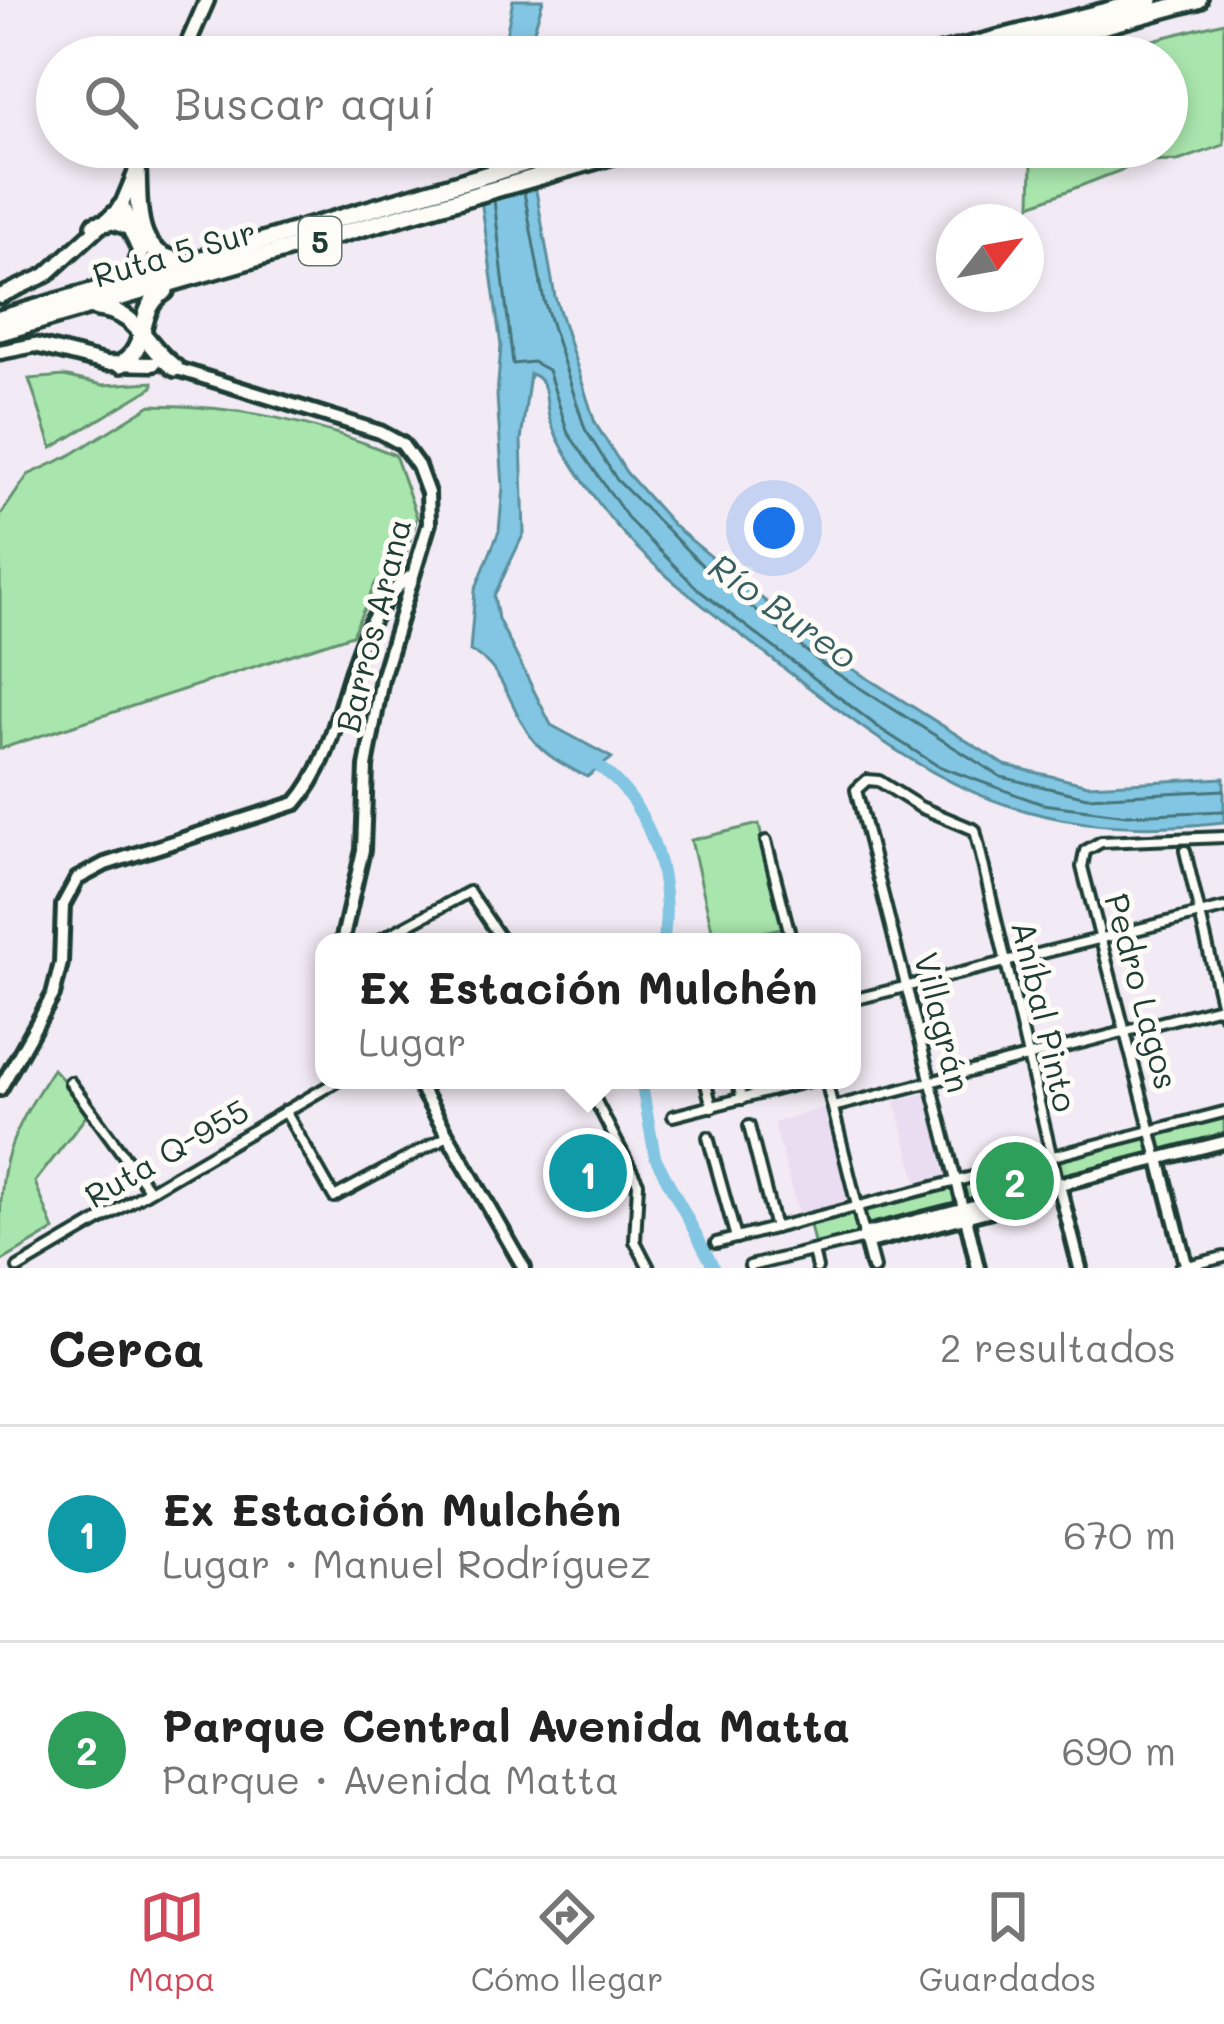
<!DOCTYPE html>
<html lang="es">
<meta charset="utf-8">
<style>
body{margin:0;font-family:Mali,sans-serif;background:#f6f6f6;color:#222}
.compass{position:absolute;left:936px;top:204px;width:108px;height:108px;border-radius:50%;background:#fff;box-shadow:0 6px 18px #0003;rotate:59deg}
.you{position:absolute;left:774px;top:528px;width:42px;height:42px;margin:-30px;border:9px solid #fff;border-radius:50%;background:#1a73e8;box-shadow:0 0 0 18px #1a73e833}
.badge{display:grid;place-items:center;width:78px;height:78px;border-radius:50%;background:#d1495b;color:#fff;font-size:39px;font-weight:700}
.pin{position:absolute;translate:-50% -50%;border:6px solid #fff;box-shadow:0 3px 12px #0006}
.popup{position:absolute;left:315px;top:933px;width:546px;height:156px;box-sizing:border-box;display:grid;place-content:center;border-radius:24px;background:#fff;filter:drop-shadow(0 3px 9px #0005);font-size:39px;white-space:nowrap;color:#767676}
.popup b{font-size:45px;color:#222}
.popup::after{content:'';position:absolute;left:50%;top:100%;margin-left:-24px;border:24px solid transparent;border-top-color:#fff}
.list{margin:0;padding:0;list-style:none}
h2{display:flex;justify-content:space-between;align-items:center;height:156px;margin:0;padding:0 48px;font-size:51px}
h2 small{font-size:39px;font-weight:400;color:#767676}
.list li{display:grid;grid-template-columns:78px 1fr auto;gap:36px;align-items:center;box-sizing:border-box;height:216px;padding:0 48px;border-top:3px solid #e0e0e0}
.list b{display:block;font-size:45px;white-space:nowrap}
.list p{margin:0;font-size:39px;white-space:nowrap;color:#767676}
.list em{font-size:39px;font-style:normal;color:#767676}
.icon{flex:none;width:66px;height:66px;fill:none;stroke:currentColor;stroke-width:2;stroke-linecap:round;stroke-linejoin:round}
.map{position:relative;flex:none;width:1224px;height:1268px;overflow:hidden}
.search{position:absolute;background:#fff;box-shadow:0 6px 18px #0003;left:36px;right:36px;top:36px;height:132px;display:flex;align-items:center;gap:30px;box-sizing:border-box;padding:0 42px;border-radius:66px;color:#767676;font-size:45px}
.sheet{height:588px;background:#fff}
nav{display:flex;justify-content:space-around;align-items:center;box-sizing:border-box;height:168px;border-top:3px solid #e0e0e0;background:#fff;font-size:33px;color:#767676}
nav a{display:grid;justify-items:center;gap:6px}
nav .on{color:#d1495b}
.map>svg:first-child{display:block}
.built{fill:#eaddf2}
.green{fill:#a9e6ad;stroke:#649270;stroke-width:3}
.water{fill:#82c6e3;stroke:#5a8f9d;stroke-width:3}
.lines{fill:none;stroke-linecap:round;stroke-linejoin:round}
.shore{stroke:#47747a;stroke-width:3}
.river{stroke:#82c6e3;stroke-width:12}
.street-casing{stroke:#1f3d34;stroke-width:16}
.secondary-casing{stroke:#1f3d34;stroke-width:20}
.primary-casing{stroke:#1f3d34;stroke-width:21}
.highway-casing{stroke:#1f3d34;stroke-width:24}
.street{stroke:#fdfcf7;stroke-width:8}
.secondary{stroke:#fdfcf7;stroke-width:10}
.primary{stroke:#fdfcf7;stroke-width:12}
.highway{stroke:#fdfcf7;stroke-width:15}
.labels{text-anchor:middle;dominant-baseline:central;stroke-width:10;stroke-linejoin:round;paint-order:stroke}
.shield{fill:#fdfcf7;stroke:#62766e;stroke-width:3}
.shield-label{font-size:30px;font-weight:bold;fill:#1f3d34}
.street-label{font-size:33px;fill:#1f3d34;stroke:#fdfcf7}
.water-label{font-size:36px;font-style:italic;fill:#385f60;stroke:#fdfcf7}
</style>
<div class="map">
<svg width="1224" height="1268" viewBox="0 0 1224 1268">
<rect width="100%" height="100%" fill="#f2eaf4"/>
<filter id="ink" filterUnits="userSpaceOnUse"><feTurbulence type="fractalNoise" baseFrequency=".00833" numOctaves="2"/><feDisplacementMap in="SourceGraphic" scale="24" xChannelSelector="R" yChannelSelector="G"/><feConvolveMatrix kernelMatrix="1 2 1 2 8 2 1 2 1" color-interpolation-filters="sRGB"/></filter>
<g filter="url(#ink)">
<!-- built -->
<g class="built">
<path d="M928,1093L950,1178L918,1186L895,1101Z"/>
<path d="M829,1106L854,1205L800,1219L774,1123Z"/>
</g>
<!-- green -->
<g class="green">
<path d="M1224,22V145L1178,161L1142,162L1031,205L1032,164L1049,147H1167V57H1086Z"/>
<path d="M64,376L103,385L153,382V387L52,448L29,379Z"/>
<path d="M151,405C238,406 314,421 395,455L417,517L402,566L376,582L352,635L0,749V516L28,475L69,456Z"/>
<path d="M759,824L782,928L715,942L691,840Z"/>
<path d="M53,1069L91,1110L35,1182L54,1230L0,1262C0,1168 0,1150 53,1069Z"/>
<path d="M1224,1118V1137L860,1229V1235L815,1247L810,1225Z"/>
</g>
<!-- water -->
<g class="water">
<path d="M513,0H543L526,57H502Z"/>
<path d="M480,147H519L535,185L555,297L595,423L626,472L675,527L832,656L1005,765L1088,785L1224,778V822C999,848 907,763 741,635C689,595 633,553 595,498C578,474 560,448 550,420C544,403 551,380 530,374L521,440L524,533L494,596L498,619L551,725L612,758L587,777C566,766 546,757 531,737C510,709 505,667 470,651L475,590L499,531L503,487L497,396L501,346L481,199Z"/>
</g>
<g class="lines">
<!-- shore -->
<g class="shore">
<path d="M524,192L544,301L585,429L617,480L712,575L825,666L1001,777L1087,797L1224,790"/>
<path d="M494,200L513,364L533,362L548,370L568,433L630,521L700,591L882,730L938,766L1042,804L1127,815L1224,811"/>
</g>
<!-- river -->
<g class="river">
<path d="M588,760C648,792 675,879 663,942"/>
<path d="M641,1080L655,1157L714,1268"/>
</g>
<defs>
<g id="street">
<path d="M766,841L792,942"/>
<path d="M1185,851L1224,1015"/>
<path d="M376,942L469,892L503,942"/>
<path d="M852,1000L1224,908"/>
<path d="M585,1080L638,1183L635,1241L649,1268"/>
<path d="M705,1080L712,1107"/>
<path d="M737,1080L742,1099"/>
<path d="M826,1080L864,1234"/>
<path d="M70,1082L149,1190"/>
<path d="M833,1107L1224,1006"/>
<path d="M285,1111L334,1197L448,1136"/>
<path d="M673,1116L813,1080"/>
<path d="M749,1126L775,1228"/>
<path d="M708,1137L736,1238"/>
<path d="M1158,1159L1082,867L1085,851L1101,842L1224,837"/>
<path d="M963,1208L856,790L867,780L879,781L920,807L975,830L1058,1184"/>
<path d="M716,1243L1224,1112"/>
<path d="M813,1251L817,1268"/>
<path d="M750,1266L865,1238"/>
<path d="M18,1268L339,1080"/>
<path d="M1180,1268L1224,1257"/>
</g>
<g id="secondary">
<path d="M174,368L380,432L402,444L418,466L428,493L429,523L382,678L366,767L363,850L342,942"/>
<path d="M416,1080L524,1268"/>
<path d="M0,1089L53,995L61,963L63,905L77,879L105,864L296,803C351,741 340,624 411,576"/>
<path d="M1159,1159L1187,1268"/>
<path d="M1059,1185L1080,1268"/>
<path d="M965,1213L978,1268"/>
<path d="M866,1243L1014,1204"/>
<path d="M873,1268L864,1234L1224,1142"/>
</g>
<g id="primary">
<path d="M182,57L207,0"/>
<path d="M0,296L46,275L121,207L146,147"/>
<path d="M0,352L35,345L106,363L153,364"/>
</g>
<g id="highway">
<path d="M927,57L1150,0"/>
<path d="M987,57L1198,0"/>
<path d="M137,168C139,206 133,257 183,261"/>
<path d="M95,225L113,221L130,227"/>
<path d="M117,281L135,268L141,251L121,207"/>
<path d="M97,308C139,311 144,346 175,368"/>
<path d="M0,319L580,147"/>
<path d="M0,332L641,147"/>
<path d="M121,364C152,346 134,310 165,291"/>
</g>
</defs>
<!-- street casing -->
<use href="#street" class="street-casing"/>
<!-- secondary casing -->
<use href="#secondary" class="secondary-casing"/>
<!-- primary casing -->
<use href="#primary" class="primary-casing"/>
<!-- highway casing -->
<use href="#highway" class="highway-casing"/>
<!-- street -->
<use href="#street" class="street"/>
<!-- secondary -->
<use href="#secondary" class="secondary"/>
<!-- primary -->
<use href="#primary" class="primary"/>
<!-- highway -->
<use href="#highway" class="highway"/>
</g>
</g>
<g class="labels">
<!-- shield labels -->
<rect class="shield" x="299" y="217" width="42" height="48" rx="9"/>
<g class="shield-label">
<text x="320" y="241">5</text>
</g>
<!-- street labels -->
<g class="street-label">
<text transform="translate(174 252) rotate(-16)">Ruta 5 Sur</text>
<text transform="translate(372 625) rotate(-76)">Barros Arana</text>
<text transform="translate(1143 991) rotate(75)">Pedro Lagos</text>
<text transform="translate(1046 1016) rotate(77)">Aníbal Pinto</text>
<text transform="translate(944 1022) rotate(76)">Villagrán</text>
<text transform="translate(166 1152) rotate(-30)">Ruta Q-955</text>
</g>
<!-- water labels -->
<g class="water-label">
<text transform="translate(784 610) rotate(35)">Río Bureo</text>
</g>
</g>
</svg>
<svg class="compass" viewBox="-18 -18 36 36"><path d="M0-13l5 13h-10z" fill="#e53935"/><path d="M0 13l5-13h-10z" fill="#767676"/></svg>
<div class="you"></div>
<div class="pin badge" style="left:588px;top:1173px;background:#0f9aa8">1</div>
<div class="popup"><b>Ex Estación Mulchén</b>Lugar</div>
<div class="pin badge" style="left:1015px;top:1181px;background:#2e9e5b">2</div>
<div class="search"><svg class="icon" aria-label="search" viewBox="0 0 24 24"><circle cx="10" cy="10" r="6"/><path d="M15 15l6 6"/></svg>Buscar aquí</div>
</div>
<section class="sheet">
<h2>Cerca<small>2 resultados</small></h2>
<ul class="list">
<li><span class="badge" style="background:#0f9aa8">1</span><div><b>Ex Estación Mulchén</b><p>Lugar · Manuel Rodríguez</p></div><em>670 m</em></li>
<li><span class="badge" style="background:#2e9e5b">2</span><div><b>Parque Central Avenida Matta</b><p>Parque · Avenida Matta</p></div><em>690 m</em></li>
</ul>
</section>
<nav>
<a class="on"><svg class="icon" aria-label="map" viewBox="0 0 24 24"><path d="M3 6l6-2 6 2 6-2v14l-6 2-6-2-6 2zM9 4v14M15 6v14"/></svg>Mapa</a>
<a><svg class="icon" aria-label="directions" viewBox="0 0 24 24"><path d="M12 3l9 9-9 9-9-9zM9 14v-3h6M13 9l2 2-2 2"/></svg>Cómo llegar</a>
<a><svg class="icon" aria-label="saved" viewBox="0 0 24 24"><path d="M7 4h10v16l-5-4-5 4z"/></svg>Guardados</a>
</nav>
